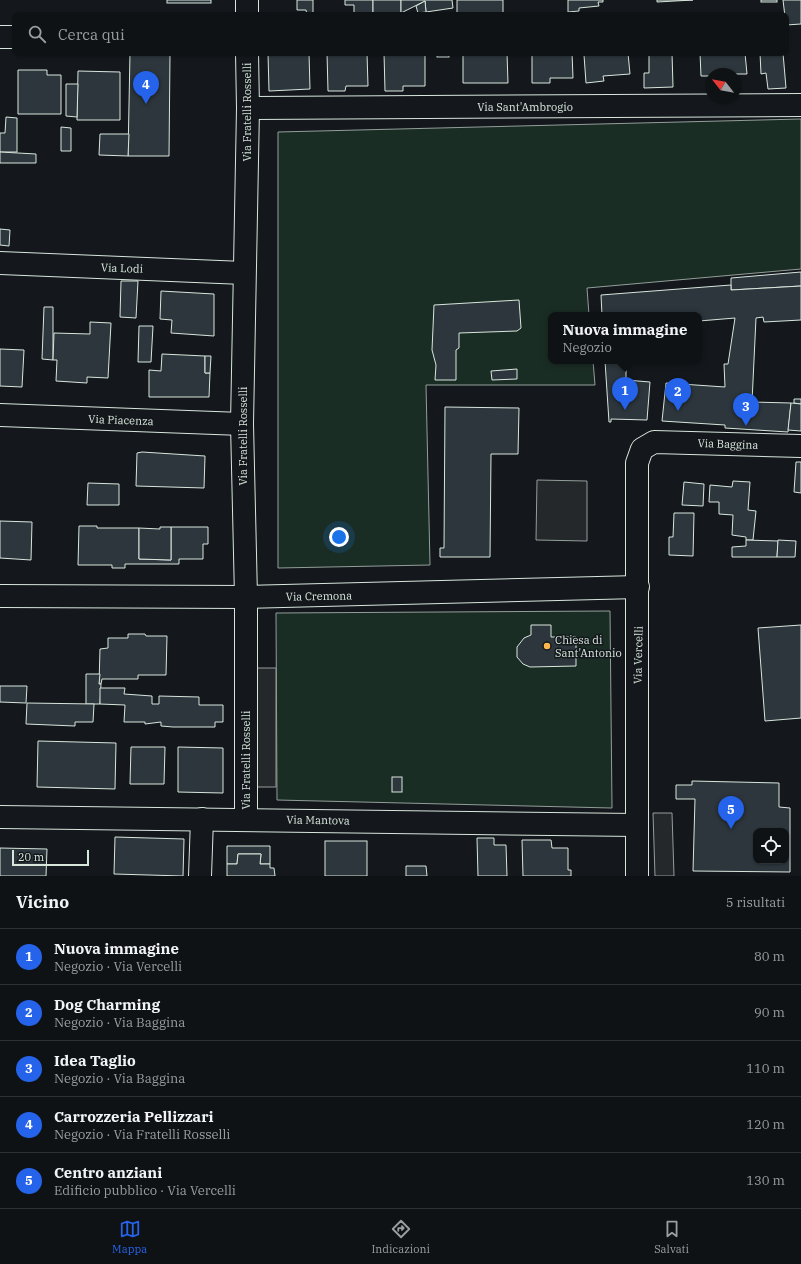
<!DOCTYPE html>
<html lang="it">
<meta charset="utf-8">
<style>
body{margin:0;font-family:"IBM Plex Serif",serif;background:#181b1e;color:#f1f3f6}
.controls{position:absolute;right:12px;bottom:12px;display:grid;overflow:hidden;border-radius:8px;box-shadow:0 1px 3px #0004}
.controls button{width:36px;height:36px;display:grid;place-items:center;padding:0;border:0;border-bottom:1px solid #2f3234;background:#0f1215;color:#f1f3f6;font:20px sans-serif}
.compass{position:absolute;left:705px;top:68px;width:36px;height:36px;border-radius:50%;background:#0f1215;box-shadow:0 1px 3px #0004;rotate:301deg}
.scale{position:absolute;left:12px;bottom:10px;width:77px;box-sizing:border-box;padding-left:4px;border:2px solid #d8e6dc;border-top:0;font-size:11px;line-height:14px;white-space:nowrap;color:#d8e6dc;-webkit-text-stroke:3px #14181c;paint-order:stroke}
.you{position:absolute;left:339px;top:537px;width:14px;height:14px;margin:-10px;border:3px solid #fff;border-radius:50%;background:#1a73e8;box-shadow:0 0 0 6px #1a73e833}
.badge{display:grid;place-items:center;width:26px;height:26px;border-radius:50%;background:#2563eb;color:#fff;font-size:13px;font-weight:700}
.pin{position:absolute;translate:-50% -33px;filter:drop-shadow(0 1px 2px #0008)}
.pin::after{content:'';position:absolute;top:21px;width:14px;height:12px;background:inherit;clip-path:polygon(0 0,100% 0,50% 100%)}
.popup{position:absolute;left:548px;top:312px;width:154px;height:52px;box-sizing:border-box;display:grid;place-content:center;border-radius:8px;background:#0f1215;filter:drop-shadow(0 1px 3px #0005);font-size:13px;white-space:nowrap;color:#9b9ea0}
.popup b{font-size:15px;color:#f1f3f6}
.popup::after{content:'';position:absolute;left:50%;top:100%;margin-left:-8px;border:8px solid transparent;border-top-color:#0f1215}
.list{margin:0;padding:0;list-style:none}
h2{display:flex;justify-content:space-between;align-items:center;height:52px;margin:0;padding:0 16px;font-size:17px}
h2 small{font-size:13px;font-weight:400;color:#9b9ea0}
.list li{display:grid;grid-template-columns:26px 1fr auto;gap:12px;align-items:center;box-sizing:border-box;height:56px;padding:0 16px;border-top:1px solid #2f3234}
.list b{display:block;font-size:15px;white-space:nowrap}
.list p{margin:0;font-size:13px;white-space:nowrap;color:#9b9ea0}
.list em{font-size:13px;font-style:normal;color:#9b9ea0}
.icon{flex:none;width:22px;height:22px;fill:none;stroke:currentColor;stroke-width:2;stroke-linecap:round;stroke-linejoin:round}
.map{position:relative;flex:none;width:801px;height:876px;overflow:hidden}
.search{position:absolute;background:#0f1215;box-shadow:0 1px 3px #0004;left:12px;right:12px;top:12px;height:44px;display:flex;align-items:center;gap:10px;box-sizing:border-box;padding:0 14px;border-radius:8px;color:#9b9ea0;font-size:15px}
.sheet{height:332px;background:#0f1215}
nav{display:flex;justify-content:space-around;align-items:center;box-sizing:border-box;height:56px;border-top:1px solid #2f3234;background:#0f1215;font-size:11px;color:#9b9ea0}
nav a{display:grid;justify-items:center;gap:2px}
nav .on{color:#2563eb}
.map>svg:first-child{display:block}
.green{fill:#1a2d24;stroke:#939e99}
.parking{fill:#24282b;stroke:#939e99}
.building{fill:#2c363c;stroke:#d8e6dc;fill-rule:evenodd}
.lines{fill:none;stroke-linecap:round;stroke-linejoin:round}
.minor-casing{stroke:#d8e6dc;stroke-width:24}
.minor{stroke:#14181c;stroke-width:22}
.poi-dot{fill:#ffb74d;stroke:#14181c;stroke-width:1.5}
.labels{text-anchor:middle;dominant-baseline:central;stroke-width:3;stroke-linejoin:round;paint-order:stroke}
.street-label{font-size:11px;fill:#d8e6dc;stroke:#14181c}
.poi-label{font-size:11px;fill:#d8e6dc;stroke:#14181c;text-anchor:start}
</style>
<div class="map">
<svg width="801" height="876" viewBox="0 0 801 876">
<rect width="100%" height="100%" fill="#14181c"/>
<!-- green -->
<g class="green">
<path d="M801,119V269L587,288L589,315H551V361H593L595,385H426L430,565L278,568V132Z"/>
<path d="M610,611L612,808L277,800L276,613Z"/>
</g>
<!-- parking -->
<g class="parking">
<path d="M537,480L587,481V541L536,540Z"/>
<path d="M253,668H276V787H254Z"/>
<path d="M653,813H672L674,876H655Z"/>
</g>
<!-- building -->
<g class="building">
<rect x="167" y="0" width="44" height="3"/>
<path d="M297,0H313V15H307L306,10H297Z"/>
<path d="M345,0H373V15H354V5H345Z"/>
<rect x="373" y="0" width="28" height="15"/>
<path d="M401,0H452L453,8L426,12L425,1L401,13Z"/>
<rect x="457" y="0" width="46" height="15"/>
<path d="M568,0H603V2H598L599,6L579,8V11L568,12Z"/>
<path d="M657,0H693L657,2Z"/>
<rect x="761" y="0" width="16" height="2"/>
<path d="M783,0H801V24L786,25Z"/>
<path d="M425,1L426,12L418,13L416,6Z"/>
<path d="M130,53L170,54L169,156H128Z"/>
<path d="M268,53H309L310,89L269,91Z"/>
<path d="M327,53H367L368,86H346L345,91H328Z"/>
<path d="M384,53H425V86H403V91H385Z"/>
<rect x="437" y="53" width="12" height="4"/>
<path d="M463,53H507L508,83H463Z"/>
<path d="M532,53H572L573,78H550V83H532Z"/>
<path d="M628,53L630,74L603,76L604,81L586,83L584,55Z"/>
<path d="M649,53H672L673,87L644,88V73H649Z"/>
<path d="M700,53H745L747,74H711V76H701Z"/>
<path d="M760,53H783L786,88L768,89L766,73L761,74Z"/>
<path d="M18,70H47V75H61V114H18Z"/>
<path d="M78,71L120,72V120H77Z"/>
<path d="M66,84H78L77,117L66,116Z"/>
<path d="M6,117L17,118V152H0V133H5Z"/>
<path d="M61,127L71,128V151H61Z"/>
<path d="M100,134H129L128,156L99,155Z"/>
<path d="M0,152L36,154V163H0Z"/>
<path d="M0,229L10,230L9,246L0,245Z"/>
<path d="M801,272V286L731,290V278Z"/>
<path d="M121,281H138L136,318L120,317Z"/>
<path d="M731,285V290L801,286V320L764,322L763,317L756,318L752,402L791,403L788,432L725,428V425L662,421L666,383L725,387L724,364H728L735,318L699,321V315H602L601,295Z"/>
<path d="M161,291L214,294V336L171,333L172,320L160,319Z"/>
<path d="M519,300L521,328L517,331L459,333V348L456,350V380H435L436,365L432,350L434,305Z"/>
<path d="M44,307H53V360L42,359Z"/>
<path d="M90,322L111,323L108,378L87,377V383L56,381L57,360H53L54,333L90,334Z"/>
<path d="M139,326H153L151,362H138Z"/>
<path d="M0,349L24,350L22,387L0,386Z"/>
<path d="M162,354L205,356V373H210L209,397H149V370L161,371Z"/>
<path d="M205,356H211L210,373H205Z"/>
<path d="M605,361H626V380L650,382L647,420L611,419V422H609ZM621,383L630,384L629,392H620Z"/>
<path d="M517,369V379L492,380L491,371Z"/>
<path d="M621,383L630,384L629,392H620Z"/>
<path d="M794,399H801V404L794,403Z"/>
<path d="M791,403L801,404V431L788,430Z"/>
<path d="M445,407L519,408L518,454H491L490,557H440V548H444Z"/>
<path d="M142,452L205,456L204,488L136,486L137,453Z"/>
<path d="M796,462H801V493L794,492Z"/>
<path d="M733,481L750,482L748,510L756,511L753,540H746V537L732,535L733,515L719,514V502H709L710,485L732,487Z"/>
<path d="M684,482L704,484L703,506L682,505Z"/>
<path d="M88,483L119,484V505H87Z"/>
<path d="M674,513H694L693,556L669,555V537H673Z"/>
<path d="M0,521L32,522L31,560L0,558Z"/>
<path d="M79,526H97V528H139V559L171,560V527H208V544H203V559H179V564H125V568H112V565H78Z"/>
<path d="M160,527H171V560L139,559V528L160,529Z"/>
<path d="M746,540L778,541L777,557H732V547L746,546Z"/>
<path d="M778,540L796,541L795,557H777Z"/>
<path d="M531,625H551V637H576V666L530,667L523,664L517,657V647L524,638L531,635Z"/>
<path d="M801,625V718L765,721L758,628Z"/>
<path d="M128,634H145L146,636H167L166,675H138V679H102L101,684H99L100,649L108,648V638H128Z"/>
<path d="M86,674H100L99,684H101L100,704H86Z"/>
<path d="M0,686H27L26,703L0,702Z"/>
<path d="M100,688H125L124,694L152,696V704H159V696L199,697V705H223V722H215V727H173L161,726V722L145,724V722H124L125,705L100,704Z"/>
<path d="M27,703L94,704L93,722H75V726L26,724Z"/>
<path d="M38,741L116,743L115,789L37,787Z"/>
<path d="M131,747H165L164,784H130Z"/>
<path d="M178,747L223,748V793L178,792Z"/>
<rect x="392" y="777" width="10" height="15"/>
<path d="M692,781L779,783V807L790,808V872L693,871L695,799H676V785H692ZM756,831H786V861H756Z"/>
<path d="M115,837L184,839L183,876L114,874Z"/>
<path d="M477,838H494V845H506L507,876H478Z"/>
<path d="M522,840H551L552,848H568V870H571V876H523Z"/>
<rect x="325" y="841" width="42" height="35"/>
<path d="M227,846H270V864H260L261,854H238L237,864H227Z"/>
<path d="M0,848L47,849L46,876H0Z"/>
<path d="M238,854H261L260,864H270V868H274L275,876H227V864H237Z"/>
<path d="M406,866H426L427,876H406Z"/>
</g>
<g class="lines">
<defs>
<g id="minor">
<path d="M247,15V0"/>
<path d="M0,37H15"/>
<path d="M248,108L801,105"/>
<path d="M0,263L244,273"/>
<path d="M0,415L242,424"/>
<path d="M0,596L246,597L638,587"/>
<path d="M0,817L636,825"/>
<path d="M246,819V597L242,424L248,108L247,53"/>
<path d="M200,876L202,819"/>
<path d="M637,876V463L642,449L654,442L801,446"/>
</g>
</defs>
<!-- minor casing -->
<use href="#minor" class="minor-casing"/>
<!-- minor -->
<use href="#minor" class="minor"/>
</g>
<!-- markers -->
<circle class="poi-dot" cx="547" cy="646" r="4"/>
<g class="labels">
<!-- street labels -->
<g class="street-label">
<text x="525" y="107">Via Sant'Ambrogio</text>
<text transform="translate(247 112) rotate(-90)">Via Fratelli Rosselli</text>
<text transform="translate(122 268) rotate(2)">Via Lodi</text>
<text transform="translate(121 420) rotate(2)">Via Piacenza</text>
<text transform="translate(243 436) rotate(-90)">Via Fratelli Rosselli</text>
<text transform="translate(728 444) rotate(2)">Via Baggina</text>
<text transform="translate(319 596) rotate(-1)">Via Cremona</text>
<text transform="translate(638 655) rotate(-89)">Via Vercelli</text>
<text transform="translate(246 760) rotate(-90)">Via Fratelli Rosselli</text>
<text transform="translate(318 820) rotate(1)">Via Mantova</text>
</g>
<!-- poi labels -->
<g class="poi-label">
<text x="555" y="640">Chiesa di<tspan x="555" dy="13">Sant'Antonio</tspan></text>
</g>
</g>
</svg>
<div class="controls">
<button><svg class="icon" aria-label="locate" viewBox="0 0 24 24"><circle cx="12" cy="12" r="6"/><path d="M12 2v4M12 18v4M2 12h4M18 12h4"/></svg></button>
</div>
<svg class="compass" viewBox="-18 -18 36 36"><path d="M0-13l5 13h-10z" fill="#e53935"/><path d="M0 13l5-13h-10z" fill="#9b9ea0"/></svg>
<div class="scale">20 m</div>
<div class="you"></div>
<div class="pin badge" style="left:625px;top:410px">1</div>
<div class="popup"><b>Nuova immagine</b>Negozio</div>
<div class="pin badge" style="left:678px;top:411px">2</div>
<div class="pin badge" style="left:746px;top:426px">3</div>
<div class="pin badge" style="left:146px;top:104px">4</div>
<div class="pin badge" style="left:731px;top:829px">5</div>
<div class="search"><svg class="icon" aria-label="search" viewBox="0 0 24 24"><circle cx="10" cy="10" r="6"/><path d="M15 15l6 6"/></svg>Cerca qui</div>
</div>
<section class="sheet">
<h2>Vicino<small>5 risultati</small></h2>
<ul class="list">
<li><span class="badge">1</span><div><b>Nuova immagine</b><p>Negozio · Via Vercelli</p></div><em>80 m</em></li>
<li><span class="badge">2</span><div><b>Dog Charming</b><p>Negozio · Via Baggina</p></div><em>90 m</em></li>
<li><span class="badge">3</span><div><b>Idea Taglio</b><p>Negozio · Via Baggina</p></div><em>110 m</em></li>
<li><span class="badge">4</span><div><b>Carrozzeria Pellizzari</b><p>Negozio · Via Fratelli Rosselli</p></div><em>120 m</em></li>
<li><span class="badge">5</span><div><b>Centro anziani</b><p>Edificio pubblico · Via Vercelli</p></div><em>130 m</em></li>
</ul>
</section>
<nav>
<a class="on"><svg class="icon" aria-label="map" viewBox="0 0 24 24"><path d="M3 6l6-2 6 2 6-2v14l-6 2-6-2-6 2zM9 4v14M15 6v14"/></svg>Mappa</a>
<a><svg class="icon" aria-label="directions" viewBox="0 0 24 24"><path d="M12 3l9 9-9 9-9-9zM9 14v-3h6M13 9l2 2-2 2"/></svg>Indicazioni</a>
<a><svg class="icon" aria-label="saved" viewBox="0 0 24 24"><path d="M7 4h10v16l-5-4-5 4z"/></svg>Salvati</a>
</nav>
